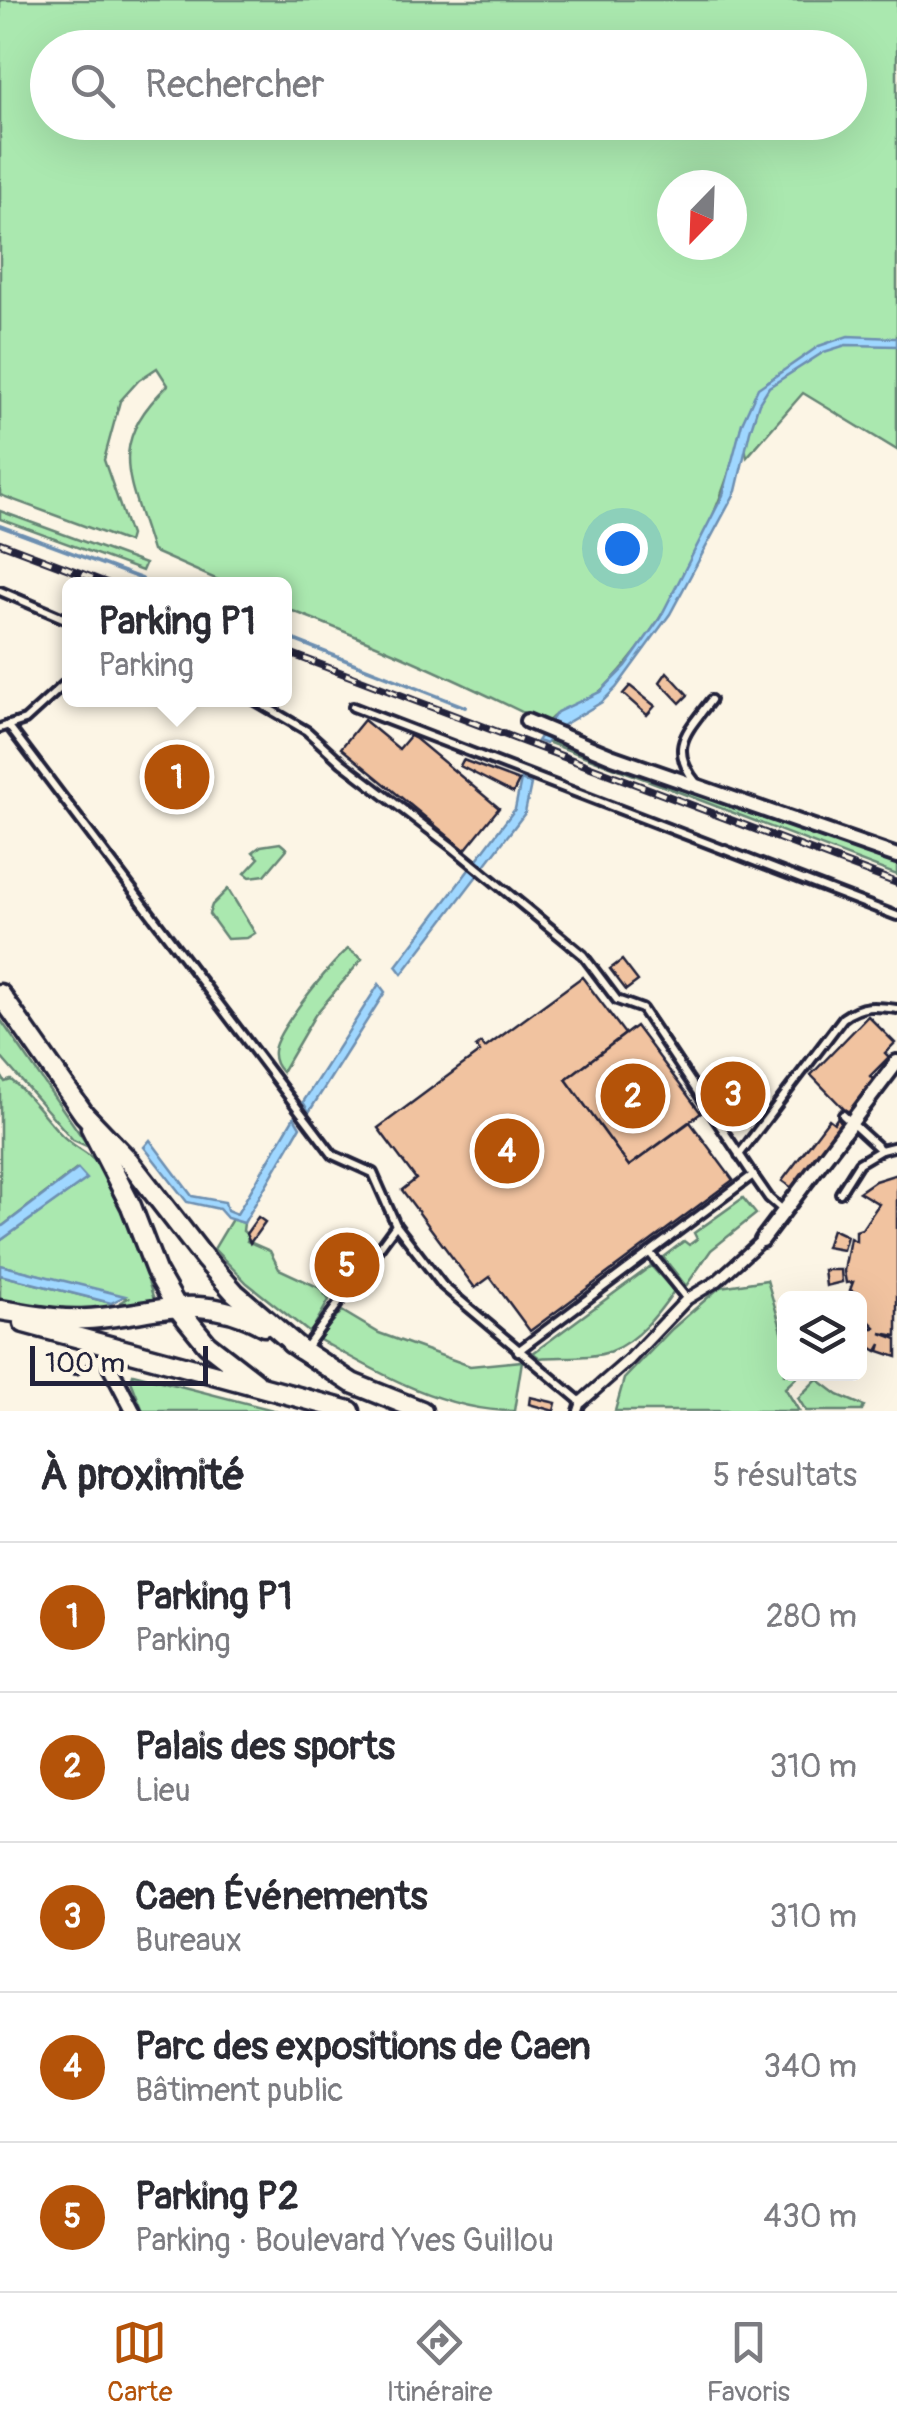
<!DOCTYPE html>
<html lang="fr">
<meta charset="utf-8">
<style>
body{margin:0;font-family:Pangolin,sans-serif;background:#f2f2f3;color:#2b2b33}
.controls{position:absolute;right:30px;bottom:30px;display:grid;overflow:hidden;border-radius:15px;box-shadow:0 10px 40px #0002}
.controls button{width:90px;height:90px;display:grid;place-items:center;padding:0;border:0;border-bottom:2px solid #e1e1e2;background:#fff;color:#2b2b33;font:50px sans-serif}
.compass{position:absolute;left:657px;top:170px;width:90px;height:90px;border-radius:50%;background:#fff;box-shadow:0 10px 40px #0002;rotate:203deg}
.scale{position:absolute;left:30px;bottom:25px;width:178px;box-sizing:border-box;padding-left:10px;border:5px solid #22223b;border-top:0;font-size:28px;line-height:35px;white-space:nowrap;color:#22223b;-webkit-text-stroke:8px #fcf5e5;paint-order:stroke}
.you{position:absolute;left:622px;top:548px;width:35px;height:35px;margin:-25px;border:8px solid #fff;border-radius:50%;background:#1a73e8;box-shadow:0 0 0 15px #1a73e833}
.badge{display:grid;place-items:center;width:65px;height:65px;border-radius:50%;background:#b45309;color:#fff;font-size:32px;font-weight:700}
.pin{position:absolute;translate:-50% -50%;border:5px solid #fff;box-shadow:0 2px 10px #0006}
.popup{position:absolute;left:62px;top:577px;width:230px;height:130px;box-sizing:border-box;display:grid;place-content:center;border-radius:15px;background:#fff;filter:drop-shadow(0 2px 8px #0005);font-size:32px;white-space:nowrap;color:#7c7c81}
.popup b{font-size:38px;color:#2b2b33}
.popup::after{content:'';position:absolute;left:50%;top:100%;margin-left:-20px;border:20px solid transparent;border-top-color:#fff}
.list{margin:0;padding:0;list-style:none}
h2{display:flex;justify-content:space-between;align-items:center;height:130px;margin:0;padding:0 40px;font-size:42px}
h2 small{font-size:32px;font-weight:400;color:#7c7c81}
.list li{display:grid;grid-template-columns:65px 1fr auto;gap:30px;align-items:center;box-sizing:border-box;height:150px;padding:0 40px;border-top:2px solid #e1e1e2}
.list b{display:block;font-size:38px;white-space:nowrap}
.list p{margin:0;font-size:32px;white-space:nowrap;color:#7c7c81}
.list em{font-size:32px;font-style:normal;color:#7c7c81}
.icon{flex:none;width:55px;height:55px;fill:none;stroke:currentColor;stroke-width:2;stroke-linecap:round;stroke-linejoin:round}
.map{position:relative;flex:none;width:897px;height:1411px;overflow:hidden}
.search{position:absolute;background:#fff;box-shadow:0 10px 40px #0002;left:30px;right:30px;top:30px;height:110px;display:flex;align-items:center;gap:25px;box-sizing:border-box;padding:0 35px;border-radius:55px;color:#7c7c81;font-size:38px}
.sheet{height:880px;background:#fff}
nav{display:flex;justify-content:space-around;align-items:center;box-sizing:border-box;height:140px;border-top:2px solid #e1e1e2;background:#fff;font-size:28px;color:#7c7c81}
nav a{display:grid;justify-items:center;gap:5px}
nav .on{color:#b45309}
.map>svg:first-child{display:block}
.green{fill:#aae8af;stroke:#668575;stroke-width:2.5;fill-rule:evenodd}
.water{fill:#9fd7ff;stroke:#6d8fb1;stroke-width:2.5}
.lines{fill:none;stroke-linecap:round;stroke-linejoin:round}
.stream{stroke:#6d8fb1;stroke-width:4}
.building{fill:#f1c3a0;stroke:#22223b;stroke-width:2.5}
.service-casing{stroke:#22223b;stroke-width:14}
.pedestrian-casing{stroke:#22223b;stroke-width:16}
.minor-casing{stroke:#22223b;stroke-width:20}
.secondary-casing{stroke:#22223b;stroke-width:25}
.service{stroke:#fcf5e5;stroke-width:6}
.pedestrian{stroke:#fcf5e5;stroke-width:9}
.minor{stroke:#fcf5e5;stroke-width:12}
.secondary{stroke:#fcf5e5;stroke-width:18}
.rail-casing{stroke:#22223b;stroke-width:8}
.rail{stroke:#fcf5e5;stroke-width:4;stroke-dasharray:11;stroke-linecap:butt}
</style>
<div class="map">
<svg width="897" height="1411" viewBox="0 0 897 1411">
<rect width="100%" height="100%" fill="#fcf5e5"/>
<filter id="ink" filterUnits="userSpaceOnUse"><feTurbulence type="fractalNoise" baseFrequency=".01" numOctaves="2"/><feDisplacementMap in="SourceGraphic" scale="20" xChannelSelector="R" yChannelSelector="G"/><feConvolveMatrix kernelMatrix="1 2 1 2 8 2 1 2 1" color-interpolation-filters="sRGB"/></filter>
<g filter="url(#ink)">
<!-- green -->
<g class="green">
<path d="M0,0H897V450L803,393L747,457L741,428C722,514 667,626 604,688C587,705 561,704 546,724C460,681 374,642 285,608L284,584H227L152,551C130,477 105,446 168,385L157,368L139,380L120,401L104,460L130,535L128,542L0,495ZM48,48H850V122H48ZM672,185H732V245H672Z"/>
<path d="M0,511L145,564L142,571L0,519Z"/>
<path d="M550,735L897,860V875L547,742Z"/>
<path d="M280,843L287,849L265,875L250,877L245,873L259,858L253,852L261,846Z"/>
<path d="M228,889L255,933L247,938L227,939L209,914L212,905Z"/>
<path d="M348,949L362,959L315,1015L282,1072C276,1066 273,1060 274,1051C276,1030 331,964 348,949Z"/>
<path d="M0,1019L89,1147L73,1140L0,1056Z"/>
<path d="M0,1074L5,1082L11,1080C30,1095 43,1115 59,1132C71,1146 83,1149 95,1160C121,1183 143,1268 155,1302C94,1313 62,1318 0,1301V1275L111,1303L112,1308L128,1298L0,1265V1241L86,1179L77,1169L0,1228Z"/>
<path d="M743,1198L756,1214L711,1250L686,1286L663,1257L684,1241L689,1245L697,1239L694,1233Z"/>
<path d="M232,1219L244,1223L243,1231L249,1236L247,1241L270,1251L279,1269L320,1288L329,1300L310,1333L247,1283L214,1249Z"/>
<path d="M651,1266L674,1291C658,1314 638,1340 611,1351C593,1359 561,1356 540,1358L533,1353Z"/>
<path d="M767,1280L784,1338V1374H800L785,1388L799,1411H615L624,1379L672,1329L720,1287Z"/>
<path d="M342,1311L379,1333L470,1366L522,1361L514,1411C444,1411 378,1373 318,1339Z"/>
<path d="M133,1374L277,1411H143L131,1381Z"/>
<path d="M817,1379L838,1395L864,1406L862,1411H806L798,1398Z"/>
</g>
<!-- water -->
<g class="water">
<path d="M848,336L894,338H897V346L846,345L824,352L769,387L759,403L750,431L736,491L670,614L616,688L602,702L555,730L546,744L537,741L557,712L600,692L626,666L660,618L723,495L742,423L758,388L819,346Z"/>
<path d="M521,780L531,784L525,813L402,974L396,966L515,809Z"/>
<path d="M379,984L385,992L309,1112L303,1102Z"/>
<path d="M294,1117L300,1127L244,1223L227,1218L219,1209L187,1202L144,1147L150,1140L192,1196L225,1202L227,1210L237,1214Z"/>
<path d="M78,1169L87,1179L0,1241V1228Z"/>
<path d="M0,1265L125,1296L111,1303L0,1275Z"/>
</g>
<g class="lines">
<!-- stream -->
<g class="stream">
<path d="M0,526L142,579"/>
<path d="M284,636L465,707"/>
</g>
</g>
<!-- building -->
<g class="building">
<path d="M667,672L688,695L680,703L660,682Z"/>
<path d="M630,686L655,706L647,715L623,694Z"/>
<path d="M364,720L399,749L410,736L416,739L499,808L465,850L341,748Z"/>
<path d="M463,760L519,781L513,793L460,766Z"/>
<path d="M622,960L638,981L626,990L610,969Z"/>
<path d="M582,977L625,1034L566,1079L629,1166L690,1122L733,1180L530,1331L490,1277L475,1288L402,1190L416,1179L378,1128L480,1052L476,1047L481,1043L485,1048Z"/>
<path d="M868,1016L895,1043L885,1053L889,1057L870,1076L874,1081L851,1112H847L811,1075Z"/>
<path d="M636,1026L701,1113L629,1166L566,1079Z"/>
<path d="M725,1073L757,1120L748,1126L716,1079Z"/>
<path d="M838,1117L842,1123L792,1188L782,1181L829,1119L834,1123Z"/>
<path d="M894,1175H897V1336L881,1333L897,1339V1357L879,1351L881,1344L877,1351L860,1341L864,1334L860,1339V1317L873,1329L875,1327L860,1312L865,1307L857,1293L850,1290L853,1282L846,1283L844,1271L850,1238L856,1241V1231L862,1229L879,1204L859,1192L875,1181Z"/>
<path d="M258,1217L265,1222L250,1243L246,1234Z"/>
<path d="M832,1229L847,1236L843,1250L826,1247Z"/>
<path d="M824,1270H841L842,1282L826,1286Z"/>
<path d="M530,1397L556,1403L554,1411L529,1404Z"/>
</g>
<g class="lines">
<defs>
<g id="service">
<path d="M0,591L70,621"/>
<path d="M254,700L307,731L342,763L452,847L583,955L617,1000L642,1009L753,1175L769,1198L784,1211"/>
<path d="M353,707L897,916"/>
<path d="M8,725L333,1155L373,1173L396,1225L443,1286L581,1402L578,1411"/>
<path d="M0,728L25,720L70,679"/>
<path d="M697,784C667,747 687,732 711,700"/>
<path d="M843,1115L881,1150L897,1146"/>
<path d="M739,1155L843,1018C862,1004 875,1006 897,1009"/>
<path d="M840,1193L859,1163L881,1150"/>
<path d="M650,1253L687,1299"/>
<path d="M305,1349L396,1225"/>
<path d="M518,1351L753,1175"/>
<path d="M76,1369L89,1355"/>
</g>
<path id="pedestrian" d="M581,1402L630,1359L687,1299L717,1281L762,1240"/>
<g id="minor">
<path d="M527,721L613,757L897,856"/>
<path d="M762,1240L897,1062"/>
<path d="M114,1348L110,1367L133,1411"/>
</g>
<g id="secondary">
<path d="M0,994L84,1114L129,1161L205,1259L235,1293L300,1349"/>
<path d="M91,1128L131,1206L156,1271L176,1306L207,1344L256,1382"/>
<path d="M0,1310C28,1314 58,1321 87,1319C154,1315 197,1290 264,1326"/>
<path d="M24,1323L350,1411"/>
<path d="M291,1343L352,1383L422,1411"/>
</g>
</defs>
<!-- service casing -->
<use href="#service" class="service-casing"/>
<!-- pedestrian casing -->
<use href="#pedestrian" class="pedestrian-casing"/>
<!-- minor casing -->
<use href="#minor" class="minor-casing"/>
<!-- secondary casing -->
<use href="#secondary" class="secondary-casing"/>
<!-- service -->
<use href="#service" class="service"/>
<!-- pedestrian -->
<use href="#pedestrian" class="pedestrian"/>
<!-- minor -->
<use href="#minor" class="minor"/>
<!-- secondary -->
<use href="#secondary" class="secondary"/>
<defs>
<g id="rail">
<path d="M0,543L109,584"/>
<path d="M284,651L897,883"/>
</g>
</defs>
<!-- rail casing -->
<use href="#rail" class="rail-casing"/>
<!-- rail -->
<use href="#rail" class="rail"/>
</g>
</g>
</svg>
<div class="controls">
<button><svg class="icon" aria-label="layers" viewBox="0 0 24 24"><path d="M12 4l9 5-9 5-9-5zM3 14l9 5 9-5"/></svg></button>
</div>
<svg class="compass" viewBox="-18 -18 36 36"><path d="M0-13l5 13h-10z" fill="#e53935"/><path d="M0 13l5-13h-10z" fill="#7c7c81"/></svg>
<div class="scale">100 m</div>
<div class="you"></div>
<div class="pin badge" style="left:177px;top:777px">1</div>
<div class="popup"><b>Parking P1</b>Parking</div>
<div class="pin badge" style="left:633px;top:1096px">2</div>
<div class="pin badge" style="left:733px;top:1094px">3</div>
<div class="pin badge" style="left:507px;top:1151px">4</div>
<div class="pin badge" style="left:347px;top:1265px">5</div>
<div class="search"><svg class="icon" aria-label="search" viewBox="0 0 24 24"><circle cx="10" cy="10" r="6"/><path d="M15 15l6 6"/></svg>Rechercher</div>
</div>
<section class="sheet">
<h2>À proximité<small>5 résultats</small></h2>
<ul class="list">
<li><span class="badge">1</span><div><b>Parking P1</b><p>Parking</p></div><em>280 m</em></li>
<li><span class="badge">2</span><div><b>Palais des sports</b><p>Lieu</p></div><em>310 m</em></li>
<li><span class="badge">3</span><div><b>Caen Événements</b><p>Bureaux</p></div><em>310 m</em></li>
<li><span class="badge">4</span><div><b>Parc des expositions de Caen</b><p>Bâtiment public</p></div><em>340 m</em></li>
<li><span class="badge">5</span><div><b>Parking P2</b><p>Parking · Boulevard Yves Guillou</p></div><em>430 m</em></li>
</ul>
</section>
<nav>
<a class="on"><svg class="icon" aria-label="map" viewBox="0 0 24 24"><path d="M3 6l6-2 6 2 6-2v14l-6 2-6-2-6 2zM9 4v14M15 6v14"/></svg>Carte</a>
<a><svg class="icon" aria-label="directions" viewBox="0 0 24 24"><path d="M12 3l9 9-9 9-9-9zM9 14v-3h6M13 9l2 2-2 2"/></svg>Itinéraire</a>
<a><svg class="icon" aria-label="saved" viewBox="0 0 24 24"><path d="M7 4h10v16l-5-4-5 4z"/></svg>Favoris</a>
</nav>
